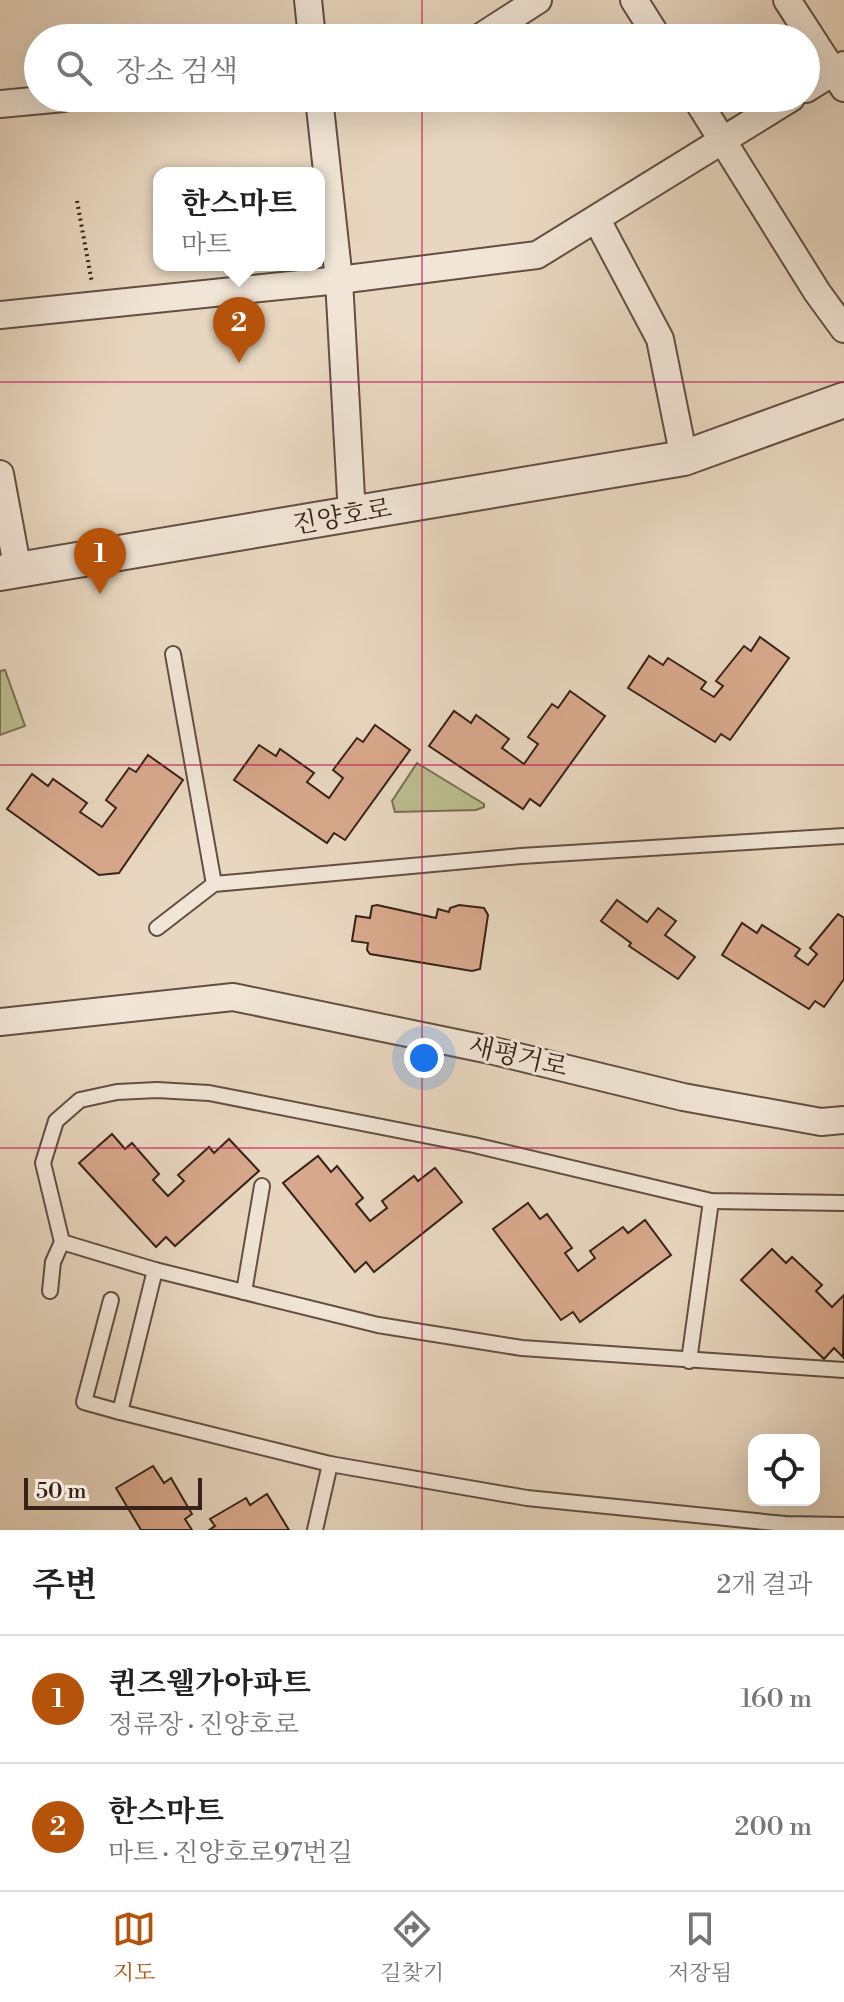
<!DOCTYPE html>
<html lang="ko">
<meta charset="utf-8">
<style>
body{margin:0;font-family:"Libre Bodoni","Noto Serif KR",serif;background:#f6f6f6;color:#222}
.controls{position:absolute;right:24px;bottom:24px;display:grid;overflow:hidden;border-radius:16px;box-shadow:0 8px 32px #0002}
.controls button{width:72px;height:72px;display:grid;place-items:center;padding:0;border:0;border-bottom:2px solid #e0e0e0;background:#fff;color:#222;font:40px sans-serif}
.scale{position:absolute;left:24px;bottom:20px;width:178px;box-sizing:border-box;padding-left:8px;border:4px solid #372217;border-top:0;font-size:22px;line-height:28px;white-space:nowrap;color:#372217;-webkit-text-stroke:6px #f0e5d6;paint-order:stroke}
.you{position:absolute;left:424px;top:1058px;width:28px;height:28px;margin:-20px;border:6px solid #fff;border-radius:50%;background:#1a73e8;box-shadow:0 0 0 12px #1a73e833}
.badge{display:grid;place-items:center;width:52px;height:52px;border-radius:50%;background:#b45309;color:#fff;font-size:26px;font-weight:700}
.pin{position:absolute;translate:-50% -66px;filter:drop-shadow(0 2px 4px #0008)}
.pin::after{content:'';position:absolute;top:42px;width:28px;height:24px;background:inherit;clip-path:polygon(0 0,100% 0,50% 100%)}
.popup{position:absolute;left:153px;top:167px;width:172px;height:104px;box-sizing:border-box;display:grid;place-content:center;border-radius:16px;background:#fff;filter:drop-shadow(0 2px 6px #0005);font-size:26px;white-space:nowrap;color:#767676}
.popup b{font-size:30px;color:#222}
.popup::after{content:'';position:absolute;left:50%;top:100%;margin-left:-16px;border:16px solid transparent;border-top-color:#fff}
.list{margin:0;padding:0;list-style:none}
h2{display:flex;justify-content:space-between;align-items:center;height:104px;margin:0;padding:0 32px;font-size:34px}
h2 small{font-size:26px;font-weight:400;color:#767676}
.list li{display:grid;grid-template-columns:52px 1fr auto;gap:24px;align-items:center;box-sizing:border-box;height:128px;padding:0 32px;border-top:2px solid #e0e0e0}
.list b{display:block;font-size:30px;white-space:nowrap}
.list p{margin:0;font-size:26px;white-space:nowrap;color:#767676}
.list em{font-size:26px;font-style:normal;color:#767676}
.icon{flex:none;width:44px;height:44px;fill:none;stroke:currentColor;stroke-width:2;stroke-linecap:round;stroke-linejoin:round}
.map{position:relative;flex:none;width:844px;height:1530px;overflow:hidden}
.search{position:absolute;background:#fff;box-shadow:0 8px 32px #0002;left:24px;right:24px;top:24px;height:88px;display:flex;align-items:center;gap:20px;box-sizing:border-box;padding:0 28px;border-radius:44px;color:#767676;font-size:30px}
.sheet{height:360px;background:#fff}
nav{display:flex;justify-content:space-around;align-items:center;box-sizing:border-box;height:112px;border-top:2px solid #e0e0e0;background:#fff;font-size:22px;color:#767676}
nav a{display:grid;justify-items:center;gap:4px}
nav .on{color:#b45309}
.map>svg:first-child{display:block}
.green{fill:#bbbd8f;stroke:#797053;stroke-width:2}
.building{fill:#d8a88c;stroke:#372217;stroke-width:2}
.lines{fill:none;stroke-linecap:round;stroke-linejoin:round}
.service-casing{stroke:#634f41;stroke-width:18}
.minor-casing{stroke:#634f41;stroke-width:30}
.tertiary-casing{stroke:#634f41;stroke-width:38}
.path{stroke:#372217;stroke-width:4;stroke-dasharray:2 4;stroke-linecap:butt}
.service{stroke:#f0e5d6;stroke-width:14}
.minor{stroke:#f0e5d6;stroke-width:26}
.tertiary{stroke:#f0e5d6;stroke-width:34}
.grid{fill:none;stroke:#c2185b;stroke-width:2;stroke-opacity:0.55}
.labels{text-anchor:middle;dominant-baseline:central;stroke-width:6;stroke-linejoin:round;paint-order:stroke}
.street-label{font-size:26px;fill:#372217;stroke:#f0e5d6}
</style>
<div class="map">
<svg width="844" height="1530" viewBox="0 0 844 1530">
<rect width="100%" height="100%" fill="#e8d7c0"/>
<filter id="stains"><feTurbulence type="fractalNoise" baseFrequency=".0025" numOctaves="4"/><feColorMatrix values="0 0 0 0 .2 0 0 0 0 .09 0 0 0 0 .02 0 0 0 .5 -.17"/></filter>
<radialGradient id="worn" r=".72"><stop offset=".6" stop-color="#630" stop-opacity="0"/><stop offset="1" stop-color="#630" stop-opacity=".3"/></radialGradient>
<!-- green -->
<g class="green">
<path d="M5,670L25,726L0,735V671Z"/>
<path d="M417,763L484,804V807L476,810L395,812L392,801Z"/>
</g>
<!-- building -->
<g class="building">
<path d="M760,637L789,658L730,740L721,734L715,742L628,688L649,656L663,665L668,658L706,682L701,689L714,697L723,686L716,681L744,646L751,651Z"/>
<path d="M570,691L605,716L540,806L530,799L523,809L429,746L454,711L471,723L476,715L509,739L502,748L524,764L538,744L528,737L552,704L558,708Z"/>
<path d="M375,725L410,750L345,840L334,833L327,843L234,780L259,745L276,756L280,749L314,773L307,782L329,798L343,778L333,770L357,738L363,742Z"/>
<path d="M148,755L183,780L119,873L99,875L7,809L32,774L48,786L53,779L87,803L80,812L102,827L116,808L106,800L129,768L136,772Z"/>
<path d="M617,900L647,922L658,908L676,921L665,935L695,957L678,979L629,946L631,943L601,921Z"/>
<path d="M377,905L436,918L438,909L449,912L450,908L459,905L484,908L488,915L480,969L472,971L370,954L367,950L368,943L352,941L356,916L370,918L372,906Z"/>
<path d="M838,914L844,918V979L824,1007L815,1001L809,1009L722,955L742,923L757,933L762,925L800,949L795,956L808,965L817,954L810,948Z"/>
<path d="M112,1134L125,1149L132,1143L159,1174L153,1180L168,1196L184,1181L178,1175L209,1147L214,1153L229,1139L259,1171L175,1246L166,1237L156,1247L79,1163Z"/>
<path d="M318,1156L331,1172L337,1166L363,1198L356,1204L370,1221L387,1208L382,1201L414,1176L418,1181L435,1168L462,1202L374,1272L366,1262L355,1272L283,1183Z"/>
<path d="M528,1203L540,1219L547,1214L572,1248L565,1253L578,1271L595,1258L590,1251L623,1227L628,1233L645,1220L671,1255L580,1322L573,1312L561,1320L493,1229Z"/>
<path d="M772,1249L786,1263L792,1257L822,1285L816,1291L832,1307L844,1295L843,1357L834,1348L824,1359L741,1280Z"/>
<path d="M153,1466L164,1483L171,1478L192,1514L185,1519L192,1530H141L116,1488Z"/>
<path d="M267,1494L289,1530H209L215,1526L210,1519L246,1498L250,1505Z"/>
</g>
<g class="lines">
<defs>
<g id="service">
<path d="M173,654L214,884"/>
<path d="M157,928L214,884L521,856L844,836"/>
<path d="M62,1242L43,1163L56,1121L80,1100L117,1092L157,1090L209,1093L474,1145L711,1201L844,1203"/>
<path d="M50,1291L53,1262L62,1242L155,1270"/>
<path d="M244,1292L262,1186"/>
<path d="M111,1300L84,1402L120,1412"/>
<path d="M689,1361L711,1201"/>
<path d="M844,1370L522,1348L378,1325L155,1270L120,1412L330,1464L527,1498L785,1524L844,1525"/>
<path d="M315,1530L330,1464"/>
</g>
<g id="minor">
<path d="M308,0L312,38"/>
<path d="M634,0L658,38"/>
<path d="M787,0L844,88"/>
<path d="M479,38L538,0"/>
<path d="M806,89L844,65"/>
<path d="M319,98L339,280L352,515"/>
<path d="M696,98L817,292L844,329"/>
<path d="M0,104L64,98"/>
<path d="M597,220L660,339L684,458"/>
<path d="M0,315L339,280L537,255L791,98"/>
<path d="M0,474L18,571"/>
<path d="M0,1022L233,997L490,1050L683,1097L821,1122L844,1120"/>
</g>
<path id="tertiary" d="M0,573L684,458L844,400"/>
</defs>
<!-- service casing -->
<use href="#service" class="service-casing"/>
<!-- minor casing -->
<use href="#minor" class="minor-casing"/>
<!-- tertiary casing -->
<use href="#tertiary" class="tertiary-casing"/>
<!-- path -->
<path class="path" d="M77,201L92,283"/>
<!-- service -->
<use href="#service" class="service"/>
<!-- minor -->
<use href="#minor" class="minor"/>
<!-- tertiary -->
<use href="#tertiary" class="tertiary"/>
</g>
<!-- grid -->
<path class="grid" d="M422,0V38M422,98V1530M0,382H844M0,765H844M0,1148H844"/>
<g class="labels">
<!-- street labels -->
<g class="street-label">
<text transform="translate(342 517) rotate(-10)">진양호로</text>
<text transform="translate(518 1057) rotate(13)">새평거로</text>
</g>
</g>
<rect width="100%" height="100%" filter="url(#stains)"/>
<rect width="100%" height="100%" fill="url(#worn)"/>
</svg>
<div class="controls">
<button><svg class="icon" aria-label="locate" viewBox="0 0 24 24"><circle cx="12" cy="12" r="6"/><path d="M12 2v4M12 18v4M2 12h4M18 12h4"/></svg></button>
</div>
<div class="scale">50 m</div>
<div class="you"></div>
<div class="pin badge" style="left:100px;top:594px">1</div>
<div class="pin badge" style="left:239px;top:363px">2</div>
<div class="popup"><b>한스마트</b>마트</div>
<div class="search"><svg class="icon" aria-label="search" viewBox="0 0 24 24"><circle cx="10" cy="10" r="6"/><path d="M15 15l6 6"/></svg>장소 검색</div>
</div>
<section class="sheet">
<h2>주변<small>2개 결과</small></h2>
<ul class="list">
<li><span class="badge">1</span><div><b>퀸즈웰가아파트</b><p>정류장 · 진양호로</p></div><em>160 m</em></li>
<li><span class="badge">2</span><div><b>한스마트</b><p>마트 · 진양호로97번길</p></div><em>200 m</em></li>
</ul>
</section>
<nav>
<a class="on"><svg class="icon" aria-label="map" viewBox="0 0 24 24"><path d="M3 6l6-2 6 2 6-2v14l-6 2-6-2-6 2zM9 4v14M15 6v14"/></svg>지도</a>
<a><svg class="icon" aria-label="directions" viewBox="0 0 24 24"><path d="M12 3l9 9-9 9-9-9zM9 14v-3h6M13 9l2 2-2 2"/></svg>길찾기</a>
<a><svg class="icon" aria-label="saved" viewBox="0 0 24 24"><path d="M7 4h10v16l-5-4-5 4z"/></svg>저장됨</a>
</nav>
